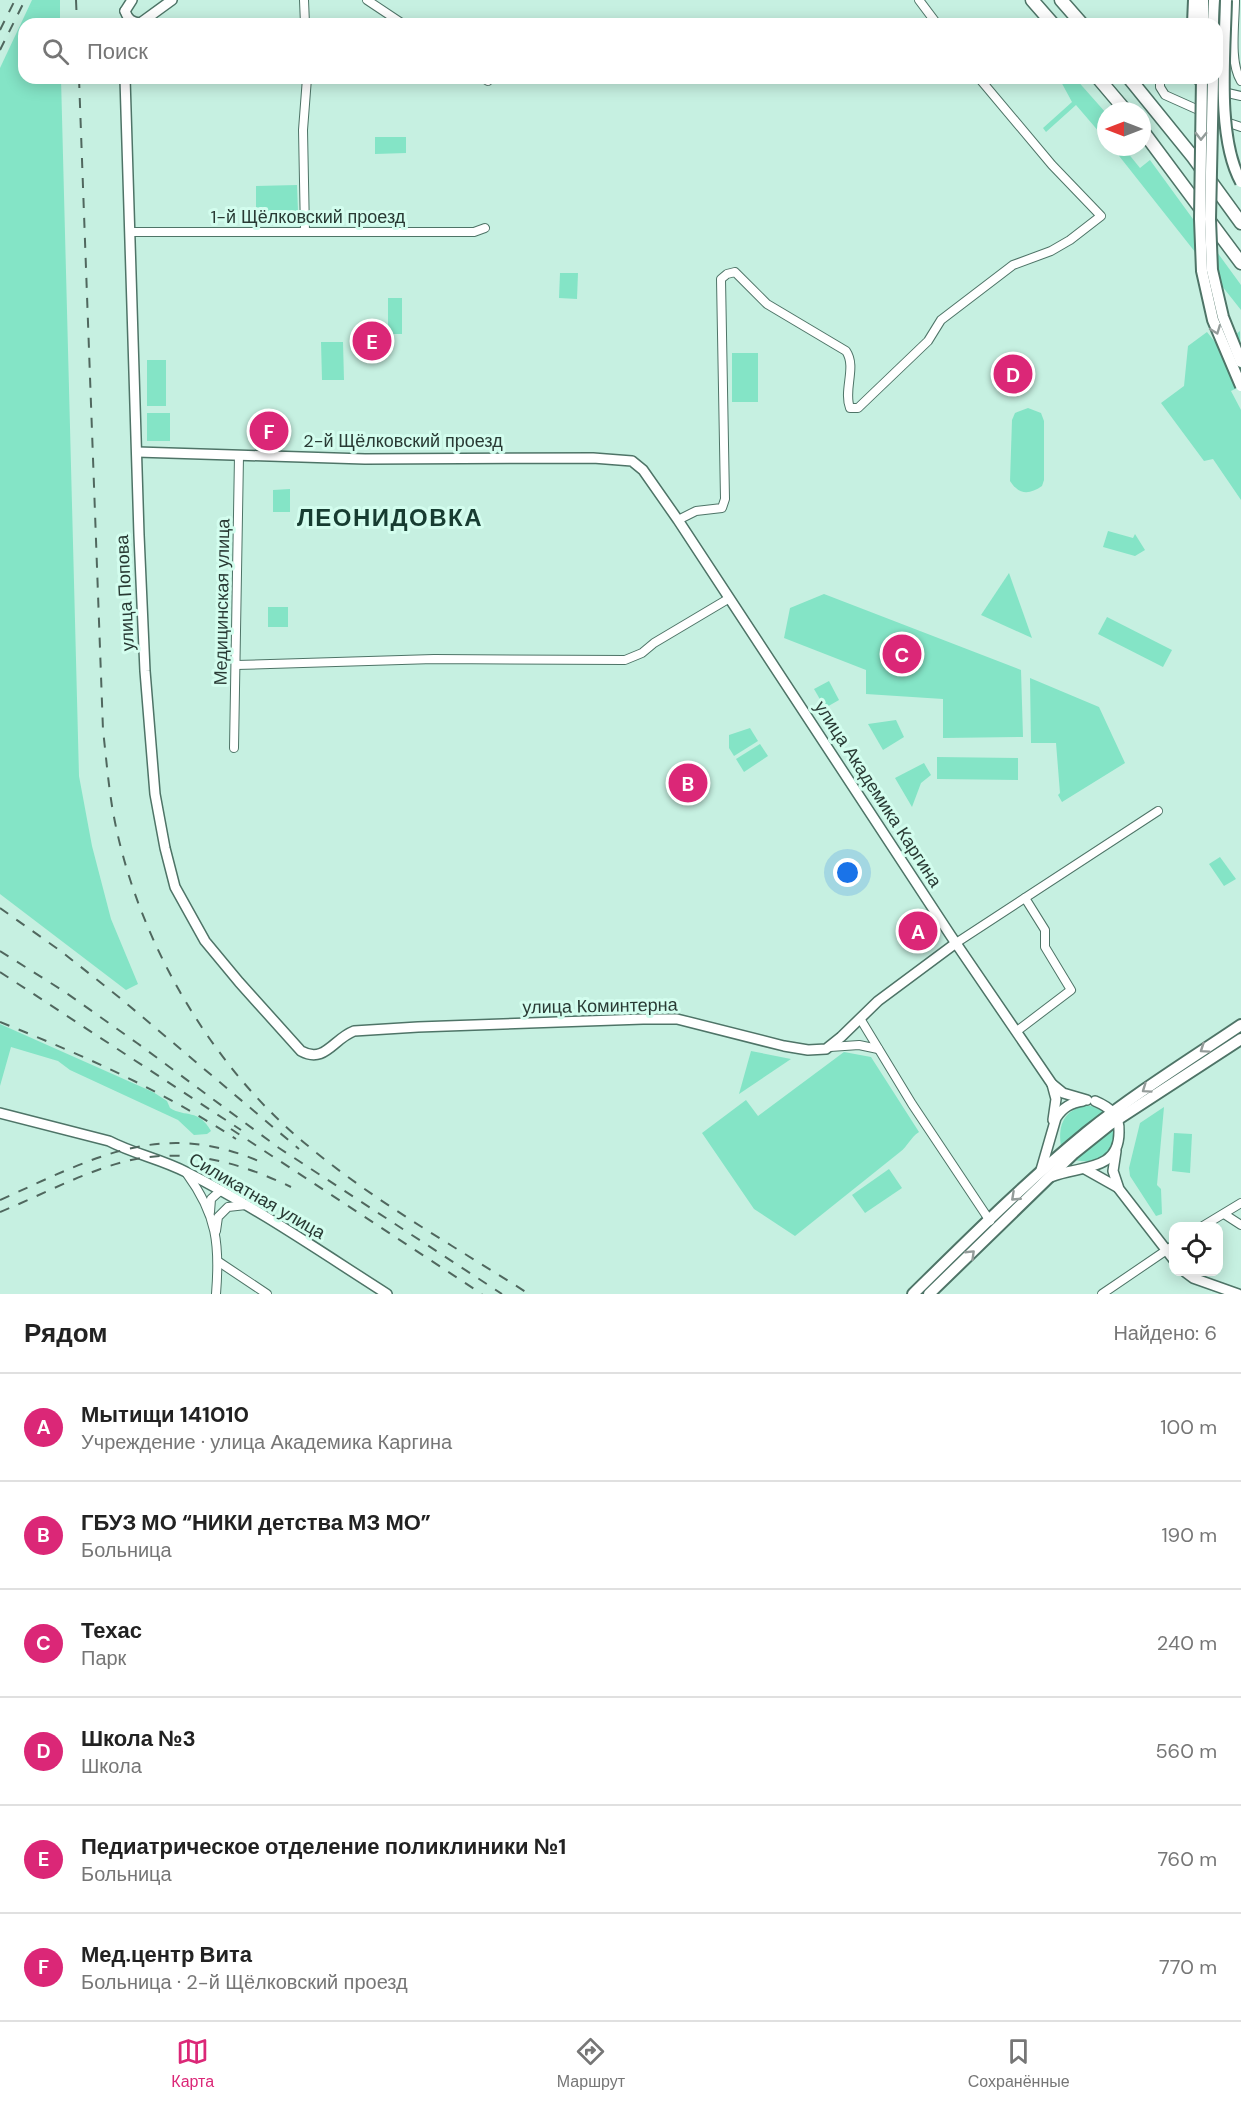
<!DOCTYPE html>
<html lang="ru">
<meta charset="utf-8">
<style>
body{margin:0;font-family:"DM Sans",sans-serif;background:#f2f2f2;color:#222}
.controls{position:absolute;right:18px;bottom:18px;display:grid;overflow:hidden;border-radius:12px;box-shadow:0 3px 15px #0003}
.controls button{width:54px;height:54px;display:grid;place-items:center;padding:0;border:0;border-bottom:2px solid #e0e0e0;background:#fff;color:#222;font:30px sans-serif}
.compass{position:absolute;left:1097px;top:102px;width:54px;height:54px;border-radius:50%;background:#fff;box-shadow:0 3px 15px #0003;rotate:270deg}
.you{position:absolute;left:848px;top:873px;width:21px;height:21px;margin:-15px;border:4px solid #fff;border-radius:50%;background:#1a73e8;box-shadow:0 0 0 9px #1a73e833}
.badge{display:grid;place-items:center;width:39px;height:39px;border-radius:50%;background:#db2777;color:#fff;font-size:20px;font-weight:700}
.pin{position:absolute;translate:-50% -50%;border:3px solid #fff;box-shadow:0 2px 6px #0006}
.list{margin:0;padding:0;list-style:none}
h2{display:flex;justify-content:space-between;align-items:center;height:78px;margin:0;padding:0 24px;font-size:26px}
h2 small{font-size:20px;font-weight:400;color:#767676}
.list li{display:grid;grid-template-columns:39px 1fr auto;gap:18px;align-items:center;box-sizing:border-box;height:108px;padding:0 24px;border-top:2px solid #e0e0e0}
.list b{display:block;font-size:22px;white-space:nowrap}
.list p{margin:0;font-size:20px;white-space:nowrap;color:#767676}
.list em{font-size:20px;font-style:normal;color:#767676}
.icon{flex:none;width:33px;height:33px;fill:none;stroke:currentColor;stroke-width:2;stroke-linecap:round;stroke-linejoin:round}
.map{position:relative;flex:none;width:1241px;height:1294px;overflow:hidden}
.search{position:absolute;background:#fff;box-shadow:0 3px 15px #0003;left:18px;right:18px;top:18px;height:66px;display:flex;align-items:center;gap:15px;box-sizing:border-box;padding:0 21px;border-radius:18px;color:#767676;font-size:22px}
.sheet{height:726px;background:#fff}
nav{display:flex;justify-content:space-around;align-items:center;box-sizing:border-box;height:84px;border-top:2px solid #e0e0e0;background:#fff;font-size:16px;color:#767676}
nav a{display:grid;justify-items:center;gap:3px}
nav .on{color:#db2777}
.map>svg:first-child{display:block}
.green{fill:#84e4c6}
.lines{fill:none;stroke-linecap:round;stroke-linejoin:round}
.minor-casing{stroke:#4e7467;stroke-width:10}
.tertiary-casing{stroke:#4e7467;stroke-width:12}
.secondary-casing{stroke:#4e7467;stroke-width:14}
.trunk-casing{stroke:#4e7467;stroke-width:15}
.minor{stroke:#fff;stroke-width:8}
.tertiary{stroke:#fff;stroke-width:9}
.secondary{stroke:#fff;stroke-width:10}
.trunk{stroke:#fff;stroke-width:12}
.rail{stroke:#50675e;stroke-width:2;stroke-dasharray:10 10;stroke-linecap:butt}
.secondary-bridge-casing{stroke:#4e7467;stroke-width:14;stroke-linecap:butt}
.secondary-bridge{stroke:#fff;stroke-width:10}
.oneway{stroke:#949c9a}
.labels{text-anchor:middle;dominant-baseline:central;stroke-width:6;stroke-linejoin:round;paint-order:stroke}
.street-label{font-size:18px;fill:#293a34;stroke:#d3fdee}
.district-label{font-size:24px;font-weight:bold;letter-spacing:1.5px;fill:#173c31;stroke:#d3fdee}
</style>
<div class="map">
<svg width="1241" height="1294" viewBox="0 0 1241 1294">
<rect width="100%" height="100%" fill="#c6f0e1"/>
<!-- green -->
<g class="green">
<path d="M32,0H60V24H24V78H61L79,776L92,846L111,919L138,984L126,990L0,894V68Z"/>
<path d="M1059,78H1075L1106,113V140L1076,105L1046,132L1043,128L1072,102Z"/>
<path d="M375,137H406V153L375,154Z"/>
<path d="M1112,147H1127V152L1140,168L1150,160L1241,285V310Z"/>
<path d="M297,185L298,211L256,212V186Z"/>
<path d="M560,273H578L577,299L559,298Z"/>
<rect x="388" y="298" width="14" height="36"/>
<path d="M1240,331L1241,386L1231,391L1241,410V500L1213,459L1204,461L1161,403L1184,386L1188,346L1207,332L1219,347Z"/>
<path d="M321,342H343L344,380H322Z"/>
<rect x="732" y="353" width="26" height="49"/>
<rect x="147" y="360" width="19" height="46"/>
<path d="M1028,408L1041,413L1044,421V480L1042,486C1029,495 1019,495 1010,481L1012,420L1015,413Z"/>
<rect x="147" y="413" width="23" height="28"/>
<path d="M290,489V512H273V490Z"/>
<path d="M1108,531L1133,538L1135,534L1145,550L1135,556L1103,547Z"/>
<path d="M1009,573L1032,638L981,615Z"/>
<path d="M824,594L1021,670L1023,737L943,738V699L866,694V670L784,638L790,608Z"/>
<rect x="268" y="607" width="20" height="20"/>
<path d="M1107,617L1172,650L1163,667L1098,634Z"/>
<path d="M1030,678L1099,707L1125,763L1062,802L1058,795L1060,793L1056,743H1031Z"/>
<path d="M829,681L839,700L825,708L814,689Z"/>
<path d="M896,720L904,737L883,750L868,724Z"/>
<path d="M750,728L758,741L734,756L729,748V735Z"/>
<path d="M760,744L768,756L744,772L736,759Z"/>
<path d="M937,757L1018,758V780L937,779Z"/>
<path d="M924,763L931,775L921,783L912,807L895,778Z"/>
<path d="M1220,857L1236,879L1224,886L1209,864Z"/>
<path d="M0,1024L153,1092L167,1101L170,1108C186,1118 198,1108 211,1131L207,1134L194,1135L178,1120L70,1070L58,1061L11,1047L0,1086Z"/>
<path d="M751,1051L791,1059L739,1094Z"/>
<path d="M844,1052L871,1057L919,1132C910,1138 908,1146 900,1152C865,1180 830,1208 795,1236L754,1209L702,1133L746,1100L758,1116Z"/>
<path d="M1082,1106H1091L1104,1111L1061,1147C1058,1127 1062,1113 1082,1106Z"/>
<path d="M1164,1107L1157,1185L1161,1189L1162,1214L1156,1216L1130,1176L1129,1168L1140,1123Z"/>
<path d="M1114,1125C1116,1154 1100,1165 1073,1160Z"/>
<path d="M1174,1133L1192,1134L1190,1173L1172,1171Z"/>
<path d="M889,1169L902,1188L865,1213L852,1195Z"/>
</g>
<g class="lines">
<defs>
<g id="minor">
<path d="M304,0L305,24"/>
<path d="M367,0L403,24"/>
<path d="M919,0L937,24"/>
<path d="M1235,0C1235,23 1229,62 1241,81"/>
<path d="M483,78L488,81"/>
<path d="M1160,78V87L1165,95L1223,121L1241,127"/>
<path d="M1194,78L1205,86"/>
<path d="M1219,91L1241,96"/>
<path d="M131,232H474L485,228"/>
<path d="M305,232L303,130L307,78"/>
<path d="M678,520L696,511L722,508L725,499L721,279L727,274L735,272L767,304L846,351C857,367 843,390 850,408H858L928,341L941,320L1013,265L1051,251L1070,240L1101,216L1052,165L979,78"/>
<path d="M236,665L434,659L625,660L642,653L654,643L728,599"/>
<path d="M234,748L239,456"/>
<path d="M956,943L1158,811"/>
<path d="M861,1020L912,1104L990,1221"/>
<path d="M1017,1031L1071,990L1045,947V930L1025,898"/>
<path d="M830,1047L859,1045L878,1049"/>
<path d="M187,1174C217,1215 220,1245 216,1294"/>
<path d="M210,1212L211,1199L220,1191"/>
<path d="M1224,1214L1241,1225"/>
<path d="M1203,1226L1241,1203"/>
<path d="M216,1231L218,1217L228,1207L246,1205"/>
<path d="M219,1262L267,1294"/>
<path d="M1102,1294L1174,1245"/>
</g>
<g id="tertiary">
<path d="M125,11C128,19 131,22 140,23"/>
<path d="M125,11L132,0"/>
<path d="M139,24L172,0"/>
<path d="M125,78L139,535L145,671L155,794L165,848L175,887L205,941L239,982L301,1051C325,1064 333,1039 354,1031L418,1027L643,1019H677L784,1046L808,1050L826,1049L841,1037L878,1001L956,943"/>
<path d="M137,452L365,459L593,458L632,461L643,470L678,520L951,936L1052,1084L1063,1093L1087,1100"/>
<path d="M1052,1084L1056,1099L1053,1120"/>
<path d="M0,1113L109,1141C134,1154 161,1159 186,1172C256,1207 321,1252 387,1294"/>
<path d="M1116,1151L1113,1171L1119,1189L1174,1260"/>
<path d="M1085,1169L1117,1187"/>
<path d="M1041,1170L1056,1118C1063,1107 1071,1103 1083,1101"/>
<path d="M1051,1177C1078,1165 1119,1173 1119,1132C1120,1115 1109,1107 1095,1101"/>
<path d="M1185,1272L1193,1278L1238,1294"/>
</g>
<g id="secondary">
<path d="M1193,24L1194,0"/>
<path d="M1203,24V0"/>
<path d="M1213,24L1214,0"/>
<path d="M913,1294C969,1239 1026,1182 1087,1132C1136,1093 1189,1060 1241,1025"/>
<path d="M929,1294L1074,1153L1109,1125L1241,1039"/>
</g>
<g id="trunk">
<path d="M1032,0L1053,24"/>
<path d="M1061,0L1082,24"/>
<path d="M1098,78L1126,111"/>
<path d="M1129,78L1193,157L1241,223"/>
<path d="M1142,130L1241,263"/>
</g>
</defs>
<!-- minor casing -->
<use href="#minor" class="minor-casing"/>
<!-- tertiary casing -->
<use href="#tertiary" class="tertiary-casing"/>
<!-- secondary casing -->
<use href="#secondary" class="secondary-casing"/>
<!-- trunk casing -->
<use href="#trunk" class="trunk-casing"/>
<!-- minor -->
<use href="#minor" class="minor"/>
<!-- tertiary -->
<use href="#tertiary" class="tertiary"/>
<!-- secondary -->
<use href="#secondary" class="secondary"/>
<!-- trunk -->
<use href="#trunk" class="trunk"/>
<!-- rail -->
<g class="rail">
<path d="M76,0L77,24"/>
<path d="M0,30L15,0"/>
<path d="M0,50L25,0"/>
<path d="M79,78L103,730C106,756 108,781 112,806C133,932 208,1064 307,1145C375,1202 454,1246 529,1294"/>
<path d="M0,908L62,952L120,998L299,1149"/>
<path d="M0,951L65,992L137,1043L279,1148L502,1294"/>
<path d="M0,972L241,1130"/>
<path d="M0,1022C85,1056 159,1089 236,1139"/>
<path d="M231,1129L482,1294"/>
<path d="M0,1200C92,1159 160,1118 261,1162"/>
<path d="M0,1212C42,1195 83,1172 127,1161C185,1147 239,1162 291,1187"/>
</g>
<defs>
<g id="secondary-bridge">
<path d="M1226,0C1225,52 1216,137 1241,182"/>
<path d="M1202,78L1200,219L1202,271L1213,320L1241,386"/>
<path d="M1213,78L1210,219L1212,270L1223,317L1241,362"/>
</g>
</defs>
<!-- secondary-bridge casing -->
<use href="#secondary-bridge" class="secondary-bridge-casing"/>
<!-- secondary-bridge -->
<use href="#secondary-bridge" class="secondary-bridge"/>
</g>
<!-- one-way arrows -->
<defs><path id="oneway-chevron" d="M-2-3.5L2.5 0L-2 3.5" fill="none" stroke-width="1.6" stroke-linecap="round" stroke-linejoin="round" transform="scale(1.5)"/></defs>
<g class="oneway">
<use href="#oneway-chevron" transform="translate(1201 136) rotate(91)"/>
<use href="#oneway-chevron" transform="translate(1216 330) rotate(69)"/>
<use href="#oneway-chevron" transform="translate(1204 1049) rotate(146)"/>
<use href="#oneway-chevron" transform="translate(1146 1089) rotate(145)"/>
<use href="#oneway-chevron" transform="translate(1015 1197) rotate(137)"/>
<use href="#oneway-chevron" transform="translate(971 1254) rotate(-44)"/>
</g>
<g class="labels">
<!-- street labels -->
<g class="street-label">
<text x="308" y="217">1-й Щёлковский проезд</text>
<text x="403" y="441">2-й Щёлковский проезд</text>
<text transform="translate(125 593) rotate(-93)">улица Попова</text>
<text transform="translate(222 602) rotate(-89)">Медицинская улица</text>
<text transform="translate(878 794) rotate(57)">улица Академика Каргина</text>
<text transform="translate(600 1006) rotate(-1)">улица Коминтерна</text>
<text transform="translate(257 1196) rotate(30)">Силикатная улица</text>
</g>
<!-- district labels -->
<g class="district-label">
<text x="390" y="517">ЛЕОНИДОВКА</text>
</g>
</g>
</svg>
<div class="controls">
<button><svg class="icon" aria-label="locate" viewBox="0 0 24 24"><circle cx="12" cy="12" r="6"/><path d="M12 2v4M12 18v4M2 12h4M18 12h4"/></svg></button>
</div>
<svg class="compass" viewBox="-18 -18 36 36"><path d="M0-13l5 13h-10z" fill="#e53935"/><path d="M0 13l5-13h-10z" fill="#767676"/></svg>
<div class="you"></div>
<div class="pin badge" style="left:918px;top:931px">A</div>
<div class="pin badge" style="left:688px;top:783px">B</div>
<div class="pin badge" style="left:902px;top:654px">C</div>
<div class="pin badge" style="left:1013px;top:374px">D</div>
<div class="pin badge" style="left:372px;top:341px">E</div>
<div class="pin badge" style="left:269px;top:431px">F</div>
<div class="search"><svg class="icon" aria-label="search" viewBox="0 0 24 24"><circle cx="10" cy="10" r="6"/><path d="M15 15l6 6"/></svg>Поиск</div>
</div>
<section class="sheet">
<h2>Рядом<small>Найдено: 6</small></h2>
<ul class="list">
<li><span class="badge">A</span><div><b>Мытищи 141010</b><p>Учреждение · улица Академика Каргина</p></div><em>100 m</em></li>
<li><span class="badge">B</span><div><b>ГБУЗ МО “НИКИ детства МЗ МО”</b><p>Больница</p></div><em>190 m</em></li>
<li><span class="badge">C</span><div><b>Техас</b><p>Парк</p></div><em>240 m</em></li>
<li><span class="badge">D</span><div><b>Школа №3</b><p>Школа</p></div><em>560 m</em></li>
<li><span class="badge">E</span><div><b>Педиатрическое отделение поликлиники №1</b><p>Больница</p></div><em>760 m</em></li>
<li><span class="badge">F</span><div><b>Мед.центр Вита</b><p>Больница · 2-й Щёлковский проезд</p></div><em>770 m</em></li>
</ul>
</section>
<nav>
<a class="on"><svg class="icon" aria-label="map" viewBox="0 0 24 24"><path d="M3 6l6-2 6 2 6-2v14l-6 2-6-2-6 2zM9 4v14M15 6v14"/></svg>Карта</a>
<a><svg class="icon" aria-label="directions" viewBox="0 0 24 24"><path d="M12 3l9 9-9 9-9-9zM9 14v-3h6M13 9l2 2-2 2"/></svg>Маршрут</a>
<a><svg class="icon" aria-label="saved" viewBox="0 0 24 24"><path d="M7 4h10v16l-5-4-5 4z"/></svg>Сохранённые</a>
</nav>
